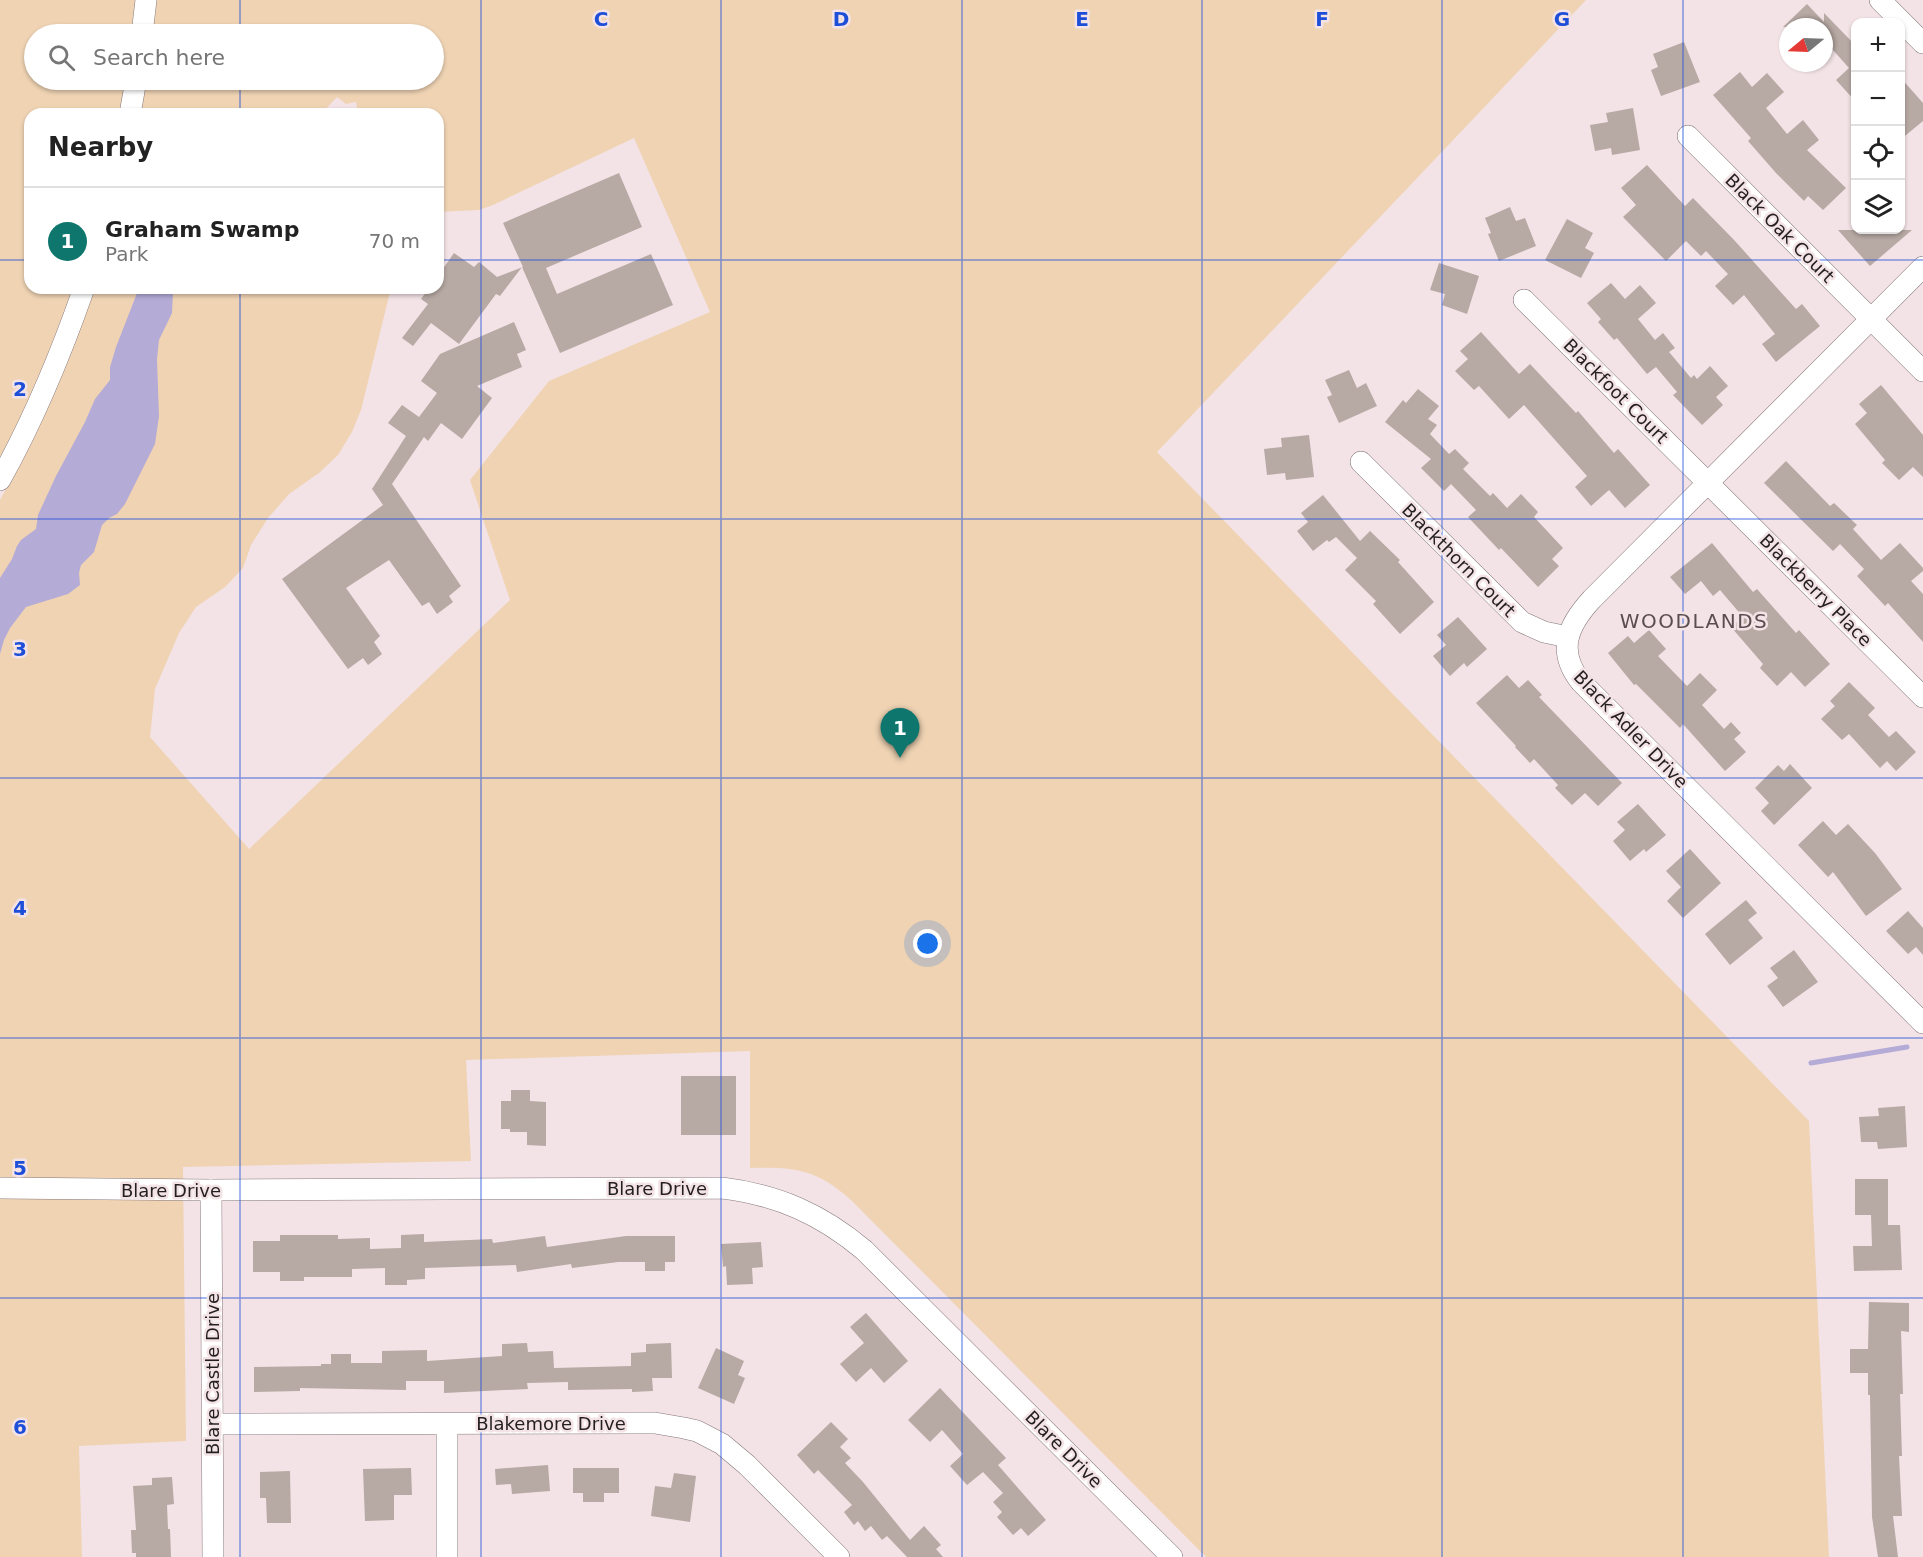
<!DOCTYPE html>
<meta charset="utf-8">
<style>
body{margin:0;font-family:"DejaVu Sans",sans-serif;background:#f6f6f6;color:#222}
.controls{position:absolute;right:18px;top:18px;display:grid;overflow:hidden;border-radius:12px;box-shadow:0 2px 4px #0004}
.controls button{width:54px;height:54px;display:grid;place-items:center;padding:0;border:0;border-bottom:2px solid #e0e0e0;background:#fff;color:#222;font:30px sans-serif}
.compass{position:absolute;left:1779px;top:18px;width:54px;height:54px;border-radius:50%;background:#fff;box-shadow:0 2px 4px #0004;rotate:251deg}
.you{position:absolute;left:928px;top:944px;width:21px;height:21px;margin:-15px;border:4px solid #fff;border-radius:50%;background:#1a73e8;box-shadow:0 0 0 9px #1a73e833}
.badge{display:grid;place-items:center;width:39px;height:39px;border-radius:50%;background:#0f766e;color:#fff;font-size:20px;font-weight:700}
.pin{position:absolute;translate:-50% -50px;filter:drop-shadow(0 2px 3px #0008)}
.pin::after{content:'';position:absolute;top:32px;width:21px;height:18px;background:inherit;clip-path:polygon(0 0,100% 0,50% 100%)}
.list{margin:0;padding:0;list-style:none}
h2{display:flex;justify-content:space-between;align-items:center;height:78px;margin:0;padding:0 24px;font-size:26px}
h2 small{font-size:20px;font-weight:400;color:#767676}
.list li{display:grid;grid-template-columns:39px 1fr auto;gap:18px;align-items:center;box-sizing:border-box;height:108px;padding:0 24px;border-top:2px solid #e0e0e0}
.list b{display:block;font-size:22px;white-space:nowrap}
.list p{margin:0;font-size:20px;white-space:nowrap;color:#767676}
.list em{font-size:20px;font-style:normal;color:#767676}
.icon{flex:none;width:33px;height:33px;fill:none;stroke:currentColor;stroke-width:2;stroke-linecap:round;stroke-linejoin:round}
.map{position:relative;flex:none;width:1923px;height:1557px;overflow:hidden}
.search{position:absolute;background:#fff;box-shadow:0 2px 4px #0004;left:24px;top:24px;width:420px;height:66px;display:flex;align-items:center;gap:15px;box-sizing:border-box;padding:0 21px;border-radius:33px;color:#767676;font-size:22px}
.panel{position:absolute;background:#fff;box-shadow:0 2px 4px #0004;left:24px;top:108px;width:420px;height:186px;border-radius:18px}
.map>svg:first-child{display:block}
.green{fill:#efd3b3}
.water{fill:#b4abd7}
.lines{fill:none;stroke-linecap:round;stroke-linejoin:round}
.stream{stroke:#b4abd7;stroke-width:5}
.building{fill:#b7a9a4}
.minor-casing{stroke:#85777a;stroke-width:22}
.minor{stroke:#fff;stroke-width:21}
.grid{fill:none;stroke:#1d4ed8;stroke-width:1.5;stroke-opacity:0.55}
.labels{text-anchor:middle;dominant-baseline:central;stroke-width:5;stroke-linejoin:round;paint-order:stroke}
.street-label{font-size:18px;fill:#231e1f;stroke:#f3e3e6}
.neighbourhood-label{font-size:20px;letter-spacing:1.5px;fill:#5a4d50;stroke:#f3e3e6}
.grid-label{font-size:20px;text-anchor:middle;font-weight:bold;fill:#1d4ed8;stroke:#f3e3e6;stroke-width:5;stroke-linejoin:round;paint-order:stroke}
</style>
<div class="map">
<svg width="1923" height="1557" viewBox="0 0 1923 1557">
<rect width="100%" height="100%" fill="#f3e3e6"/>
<!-- green -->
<g class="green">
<path d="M0,0H137L133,34H34V80H126L120,114H30V288H75L49,368L0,461Z"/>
<path d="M157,0H1586L1157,452L1809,1121L1829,1557H1206L851,1200C816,1169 796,1167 750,1168V1051L466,1060L471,1161L183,1167L186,1441L79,1446L82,1557H0V500L26,452L93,288H391L361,410L352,432L338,455L319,473L289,494L268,518L251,545L243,568L225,587L196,607L179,633L155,689L150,737L249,849L510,600L470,480L549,381L710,312L634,138L493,205L479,210L438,212V114H358L356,102L346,104L337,97L321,114H138L144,80H434V34H152Z"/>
</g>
<!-- water -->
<path class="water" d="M139,288H172L173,291L172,313L159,340L157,359L159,416L155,444L125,504L117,514L109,518L102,525L94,552L81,565L79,573L80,585L68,594L26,607L10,628L4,640L0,654V578L12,559L17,546L21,540L36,529L38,515L56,476L85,422L95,399L110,380V367L116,347Z"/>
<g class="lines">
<!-- stream -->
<path class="stream" d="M1811,1063L1907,1047"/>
</g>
<!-- building -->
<g class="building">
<path d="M1807,4L1824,22V13L1856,46V102L1836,80L1849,68L1824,40V27H1783Z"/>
<path d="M1684,42L1700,82L1661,96L1651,70L1658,67L1653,54Z"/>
<path d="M1740,72L1752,87L1767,73L1784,92L1766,108L1787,134L1803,120L1819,140L1807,150L1846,188L1823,210L1808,196L1804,201L1776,173L1748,141L1751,138L1713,95Z"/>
<path d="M1900,77L1923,103V121L1900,140Z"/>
<path d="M1633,108L1640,150L1612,155L1611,148L1595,151L1590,125L1608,122L1606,113Z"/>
<path d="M1647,165L1685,206L1693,198L1735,241L1796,309L1802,304L1820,326L1776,362L1762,344L1775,334L1744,295L1733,305L1715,286L1728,274L1706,251L1701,256L1686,241L1666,261L1623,217L1636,205L1621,188Z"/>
<path d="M619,173L642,227L546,268L557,294L651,254L673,305L560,353L522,267L500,296L496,294L459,344L431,323L413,346L402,338L428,304L421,299L429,288H438V276L454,253L474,267L479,262L497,277L523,267L503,223Z"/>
<path d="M1510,207L1516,221L1525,218L1536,246L1499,261L1488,234L1491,233L1485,218Z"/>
<path d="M1567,219L1593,233L1585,248L1594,253L1581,278L1545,260Z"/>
<path d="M1838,230H1912L1870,266Z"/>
<path d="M1439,263L1479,276L1467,314L1442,305L1445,294L1430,290Z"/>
<path d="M1611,283L1625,299L1640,285L1656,303L1638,319L1655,340L1663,333L1675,348L1669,352L1691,378L1694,375L1697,379L1710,366L1728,386L1716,397L1723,405L1702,425L1673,395L1677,392L1656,367L1647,374L1617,338L1614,340L1598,322L1601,319L1587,303Z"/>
<path d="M514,322L526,350L517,354L522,367L477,386L492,398L462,439L441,423L428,441L424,437L392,484L461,586L449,596L453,602L437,614L429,602L422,606L389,560L346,588L380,636L374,642L382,654L368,665L363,658L348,669L282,579L383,505L372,489L406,436L388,423L402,405L419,417L437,393L421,381L440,354Z"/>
<path d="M1481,332L1519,374L1530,364L1576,413L1578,411L1614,453L1618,449L1650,485L1625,508L1609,490L1591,506L1575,487L1587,476L1524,405L1509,419L1479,386L1474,390L1455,371L1468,359L1460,351Z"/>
<path d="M1349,370L1357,388L1366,383L1377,406L1339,423L1327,397L1332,395L1325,380Z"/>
<path d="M1881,385L1923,435V477L1913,467L1899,480L1882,463L1885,460L1855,424L1867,413L1859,404Z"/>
<path d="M1418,389L1439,406L1428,419L1437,425L1430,434L1449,454L1455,449L1469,463L1463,469L1490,496L1493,493L1507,508L1521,494L1538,512L1534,517L1563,548L1552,559L1559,566L1538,587L1501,548L1499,550L1468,517L1476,510L1451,484L1444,491L1421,468L1431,459L1385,422L1403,400L1406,403Z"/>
<path d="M1309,435L1314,477L1286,480L1285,473L1267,475L1264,449L1282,447L1281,438Z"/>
<path d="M1786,461L1830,506L1834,503L1857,525L1853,529L1881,560L1900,543L1923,568V571L1911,581L1923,594V642L1888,603L1885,606L1857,576L1864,569L1840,544L1833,551L1764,483Z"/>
<path d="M1323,495L1360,541L1370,531L1400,560L1398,562L1434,602L1400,634L1373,604L1376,601L1345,570L1357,558L1336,537L1329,542L1327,540L1313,551L1297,531L1308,522L1301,513Z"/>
<path d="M1712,543L1753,592L1757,589L1796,633L1799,630L1830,664L1805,687L1791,672L1777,686L1760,668L1763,664L1731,627L1743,617L1720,590L1713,596L1701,581L1685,594L1670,577Z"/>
<path d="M1458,617L1487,649L1467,667L1464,663L1450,676L1433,656L1446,645L1437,635Z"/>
<path d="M1649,630L1666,649L1658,656L1687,686L1700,673L1717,690L1702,705L1724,729L1731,722L1741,733L1734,739L1746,752L1725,771L1683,724L1680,728L1636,684L1634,685L1608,653L1628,636L1634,643Z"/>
<path d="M1507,675L1519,688L1528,680L1542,695L1539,697L1622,783L1598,806L1585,793L1572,805L1555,788L1558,785L1534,759L1530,763L1515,747L1516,746L1476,703Z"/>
<path d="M1849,682L1875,708L1868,715L1889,737L1896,731L1916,752L1896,771L1887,761L1880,768L1849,734L1842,740L1821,719L1835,706L1830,701Z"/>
<path d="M1790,764L1812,788L1774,825L1761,811L1769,803L1755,788L1778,765L1784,771Z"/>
<path d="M1638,804L1666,835L1646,852L1644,849L1630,861L1613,841L1625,830L1617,822Z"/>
<path d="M1823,821L1836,835L1848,824L1875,853L1902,889L1866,916L1833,872L1828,877L1798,845Z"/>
<path d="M1690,849L1721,883L1683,918L1667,901L1681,887L1666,871Z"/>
<path d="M1746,900L1757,913L1748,920L1763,938L1730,965L1705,934Z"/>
<path d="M1908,911L1923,928V955L1916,947L1908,954L1886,931Z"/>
<path d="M1794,950L1818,982L1783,1007L1767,986L1778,978L1770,968Z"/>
<rect x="681" y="1076" width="55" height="59"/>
<path d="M511,1090H530V1101L546,1102V1146L527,1145V1132H510V1129H501V1101H511Z"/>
<path d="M1905,1106L1907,1147L1878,1149L1877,1142H1861L1859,1117L1879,1116L1878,1108Z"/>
<path d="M1855,1179H1888V1225H1900L1902,1270L1854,1271L1853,1246H1872L1871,1215H1855Z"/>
<path d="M424,1234V1242L492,1239L493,1243L545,1236L547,1247L626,1236H675V1262H665V1271H645V1262H618L572,1268L571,1264L517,1272L516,1265L425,1268V1279L407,1280V1285H385V1268L352,1269V1277H304V1281H280V1272H253V1241H280V1235H338V1239L370,1238V1249L401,1248V1235Z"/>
<path d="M761,1242L763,1267L752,1268L753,1284L727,1285L726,1266L723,1267L721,1244Z"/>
<path d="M1869,1302L1909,1303V1332L1901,1331L1903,1394H1900L1902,1456H1899L1902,1516H1893L1898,1557H1878L1872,1517L1870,1395H1868V1373H1850V1349H1868Z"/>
<path d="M866,1313L908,1361L884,1383L871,1368L856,1382L840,1364L864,1343L850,1327Z"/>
<path d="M527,1343L528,1352L553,1351L554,1368L631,1366V1353L646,1352V1344L671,1343L672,1378H652L653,1391L632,1392V1389L568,1390V1382L527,1383L528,1389L444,1393V1381H406V1390L300,1388V1391L254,1392V1367L321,1366V1364H331V1354H351V1363H382V1351L427,1350V1361L502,1356V1344Z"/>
<path d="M716,1348L744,1361L738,1375L745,1378L734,1404L698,1388Z"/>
<path d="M940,1388L1006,1458L998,1465L1046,1520L1028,1536L1021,1528L1013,1535L997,1517L1002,1512L993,1502L1003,1493L983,1472L967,1485L950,1466L963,1454L942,1430L930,1442L908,1420Z"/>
<path d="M831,1422L848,1439L840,1447L851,1458L845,1463L863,1482L910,1540L924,1526L941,1545L936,1549L943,1557H907L887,1536L882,1540L871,1526L865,1531L858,1521L854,1525L844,1512L852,1505L818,1470L814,1474L797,1455Z"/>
<path d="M548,1465L550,1491L512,1494L511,1484L496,1485L495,1469Z"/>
<path d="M411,1468L412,1495H394V1520L365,1521L363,1469Z"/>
<path d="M573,1468H619V1493H604V1502H583V1493H573Z"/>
<path d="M290,1471L291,1523H267L266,1498H260V1472Z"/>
<path d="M674,1473L696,1476L690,1522L651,1516L655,1486L671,1488Z"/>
<path d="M172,1477L174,1504L167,1505L168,1529H170L171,1557H136V1553H132L131,1530H136L133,1486L152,1485V1478Z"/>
</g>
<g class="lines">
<defs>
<g id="minor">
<path d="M1880,0L1923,43"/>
<path d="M142,34L146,0"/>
<path d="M130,114L136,80"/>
<path d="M1688,136L1923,371"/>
<path d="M1923,267L1592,599C1568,625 1556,651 1581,682L1923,1023"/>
<path d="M1524,300L1923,697"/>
<path d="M1361,462L1522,622L1544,632L1568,637"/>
<path d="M0,480C34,419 61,354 84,288"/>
<path d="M0,1188L211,1190L722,1188C778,1195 821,1214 864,1250L1172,1557"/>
<path d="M211,1190L213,1557"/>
<path d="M213,1424L639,1423H655L684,1428L697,1431L722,1444L747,1465L839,1557"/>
<path d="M447,1424V1557"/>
</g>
</defs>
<!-- minor casing -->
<use href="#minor" class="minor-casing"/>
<!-- minor -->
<use href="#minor" class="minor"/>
</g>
<!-- grid -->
<path class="grid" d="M240,0V34M481,0V1557M721,0V1557M962,0V1557M1202,0V1557M1442,0V1557M1683,0V1557M240,80V114M0,260H30M438,260H1923M240,288V1557M0,519H1923M0,778H1923M0,1038H1923M0,1298H1923"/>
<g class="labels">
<!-- street labels -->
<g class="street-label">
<text transform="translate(1780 228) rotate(45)">Black Oak Court</text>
<text transform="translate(1616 391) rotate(45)">Blackfoot Court</text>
<text transform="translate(1459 560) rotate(45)">Blackthorn Court</text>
<text transform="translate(1816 590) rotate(45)">Blackberry Place</text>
<text transform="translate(1631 729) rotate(46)">Black Adler Drive</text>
<text x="657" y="1188">Blare Drive</text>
<text x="171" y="1190">Blare Drive</text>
<text transform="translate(212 1374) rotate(-90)">Blare Castle Drive</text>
<text x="551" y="1423">Blakemore Drive</text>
<text transform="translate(1064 1449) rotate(45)">Blare Drive</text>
</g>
<!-- neighbourhood labels -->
<g class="neighbourhood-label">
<text x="1694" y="621">WOODLANDS</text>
</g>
</g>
<g class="grid-label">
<text x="601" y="26">C</text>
<text x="841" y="26">D</text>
<text x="1082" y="26">E</text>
<text x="1322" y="26">F</text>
<text x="1562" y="26">G</text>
<text x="20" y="396">2</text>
<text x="20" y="656">3</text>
<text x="20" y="915">4</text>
<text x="20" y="1175">5</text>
<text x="20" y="1434">6</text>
</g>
</svg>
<div class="controls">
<button>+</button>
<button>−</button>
<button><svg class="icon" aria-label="locate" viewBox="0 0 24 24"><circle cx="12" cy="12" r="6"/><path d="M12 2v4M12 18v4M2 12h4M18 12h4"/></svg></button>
<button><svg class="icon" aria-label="layers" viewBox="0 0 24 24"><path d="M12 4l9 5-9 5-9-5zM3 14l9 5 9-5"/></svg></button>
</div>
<svg class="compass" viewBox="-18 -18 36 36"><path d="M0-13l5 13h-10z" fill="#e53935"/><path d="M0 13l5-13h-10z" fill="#767676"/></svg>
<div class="you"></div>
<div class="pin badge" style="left:900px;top:758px">1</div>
<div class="search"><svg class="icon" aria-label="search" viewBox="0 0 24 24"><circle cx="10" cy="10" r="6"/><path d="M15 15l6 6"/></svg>Search here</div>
<section class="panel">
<h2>Nearby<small></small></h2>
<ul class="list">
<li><span class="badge">1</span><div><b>Graham Swamp</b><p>Park</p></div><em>70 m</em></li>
</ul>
</section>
</div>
